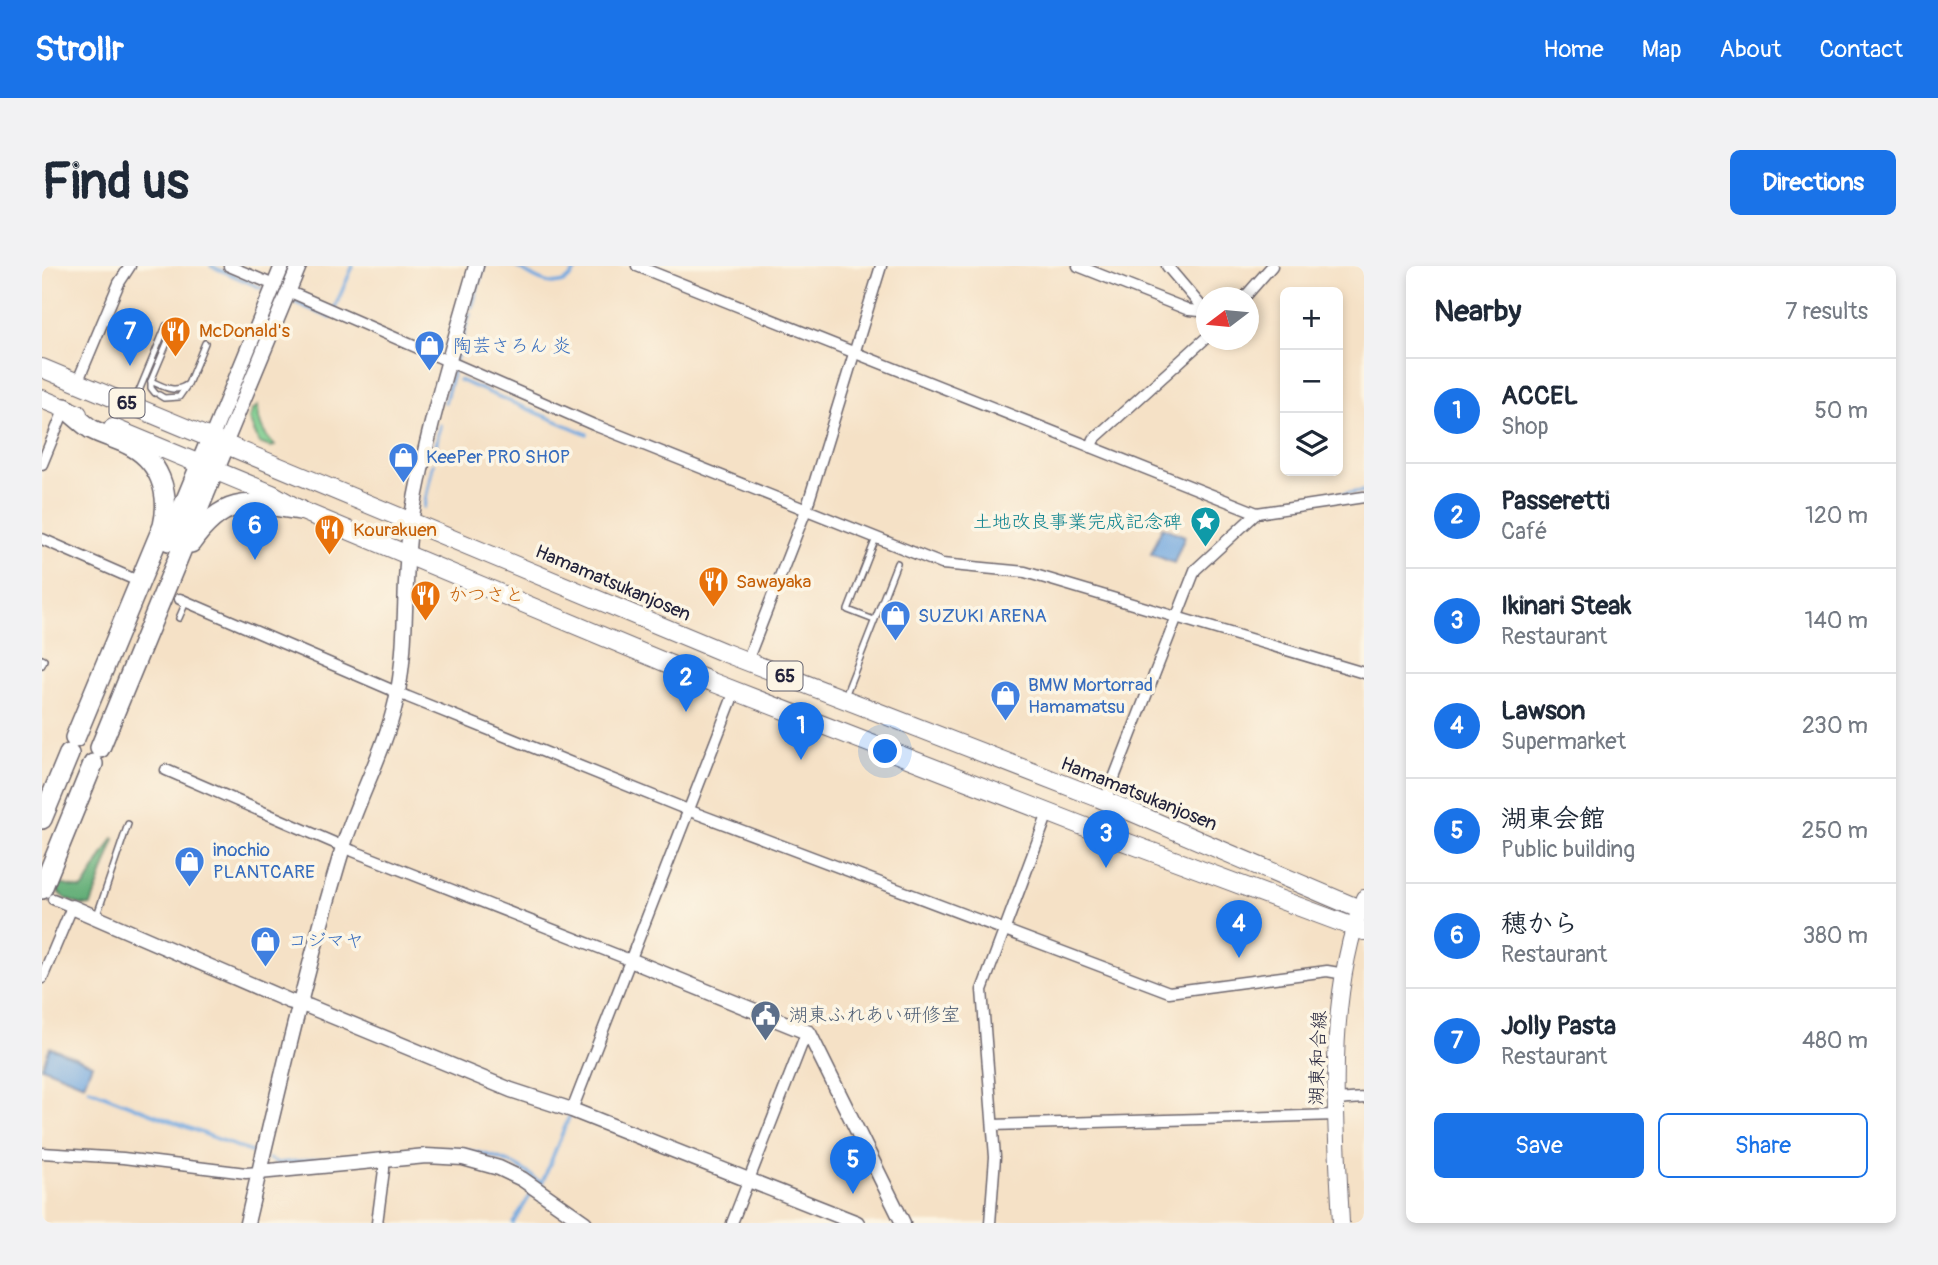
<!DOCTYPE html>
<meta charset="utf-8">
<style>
body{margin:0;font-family:Pangolin,"Klee One",sans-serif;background:#f2f2f3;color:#1f2937}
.controls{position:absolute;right:21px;top:21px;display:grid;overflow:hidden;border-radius:10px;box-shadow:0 4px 10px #0003}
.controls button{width:63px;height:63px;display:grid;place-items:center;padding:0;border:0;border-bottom:2px solid #e0e1e3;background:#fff;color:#1f2937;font:35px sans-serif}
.compass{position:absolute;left:1154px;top:21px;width:63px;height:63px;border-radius:50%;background:#fff;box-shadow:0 4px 10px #0003;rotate:254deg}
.you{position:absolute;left:844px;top:486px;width:24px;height:24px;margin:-18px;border:5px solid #fff;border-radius:50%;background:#1a73e8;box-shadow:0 0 0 10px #1a73e833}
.badge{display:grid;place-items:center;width:46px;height:46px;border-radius:50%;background:#1a73e8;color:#fff;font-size:23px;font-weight:700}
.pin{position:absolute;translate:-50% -58px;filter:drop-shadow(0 2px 4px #0008)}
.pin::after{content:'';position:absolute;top:37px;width:24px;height:21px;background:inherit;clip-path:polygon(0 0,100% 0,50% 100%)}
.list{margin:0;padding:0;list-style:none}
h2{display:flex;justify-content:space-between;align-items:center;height:91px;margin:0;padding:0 28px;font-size:30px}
h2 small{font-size:23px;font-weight:400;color:#747a83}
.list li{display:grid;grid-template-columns:46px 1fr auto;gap:21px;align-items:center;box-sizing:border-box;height:105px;padding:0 28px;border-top:2px solid #e0e1e3}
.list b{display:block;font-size:26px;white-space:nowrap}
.list p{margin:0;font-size:23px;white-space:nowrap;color:#747a83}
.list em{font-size:23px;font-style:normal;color:#747a83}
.actions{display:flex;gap:14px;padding:21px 28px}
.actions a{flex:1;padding:16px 0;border:2px solid #1a73e8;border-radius:10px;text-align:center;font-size:24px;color:#1a73e8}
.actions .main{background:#1a73e8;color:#fff}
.icon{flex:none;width:38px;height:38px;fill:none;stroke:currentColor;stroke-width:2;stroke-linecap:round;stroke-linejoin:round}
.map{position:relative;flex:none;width:1322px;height:957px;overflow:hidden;border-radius:10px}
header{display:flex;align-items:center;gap:42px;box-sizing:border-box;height:98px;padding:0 35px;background:#1a73e8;color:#fff}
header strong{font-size:33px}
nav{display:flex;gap:38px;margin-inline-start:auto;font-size:24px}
.intro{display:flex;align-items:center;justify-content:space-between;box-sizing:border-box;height:168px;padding:0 42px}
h1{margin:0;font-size:49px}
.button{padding:18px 32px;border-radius:10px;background:#1a73e8;color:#fff;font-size:24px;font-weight:700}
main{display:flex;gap:42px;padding:0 42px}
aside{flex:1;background:#fff;border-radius:10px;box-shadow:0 4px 10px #0003}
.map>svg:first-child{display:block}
.green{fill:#79ca8b;stroke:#4e7663;stroke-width:2}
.forest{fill:#62ae77;stroke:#426859;stroke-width:2}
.water{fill:#72a8e0;stroke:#4a658e;stroke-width:2}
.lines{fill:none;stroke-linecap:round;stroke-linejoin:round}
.stream{stroke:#72a8e0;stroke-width:3.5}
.service-casing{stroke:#6c656c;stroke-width:8}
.minor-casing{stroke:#6c656c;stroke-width:13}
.tertiary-casing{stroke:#6c656c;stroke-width:17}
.secondary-casing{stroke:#6c656c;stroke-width:18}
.primary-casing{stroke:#6c656c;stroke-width:20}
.motorway-casing{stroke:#6c656c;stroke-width:22}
.service{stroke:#fff;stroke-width:5}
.minor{stroke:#fff;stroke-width:10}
.tertiary{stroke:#fff;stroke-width:14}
.secondary{stroke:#fff;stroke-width:16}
.primary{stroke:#fff;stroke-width:18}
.motorway{stroke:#fff;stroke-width:19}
.labels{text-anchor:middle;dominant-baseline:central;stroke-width:7;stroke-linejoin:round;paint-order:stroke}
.shield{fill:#fcf5e5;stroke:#63616e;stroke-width:2}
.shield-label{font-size:18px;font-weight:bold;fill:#22223b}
.food-label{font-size:19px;fill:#c56008;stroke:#fcf5e5;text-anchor:start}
.shop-label{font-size:19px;fill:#366cbe;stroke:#fcf5e5;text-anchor:start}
.culture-label{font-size:19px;fill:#0d838f;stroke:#fcf5e5;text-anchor:end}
.street-label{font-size:19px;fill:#22223b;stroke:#fcf5e5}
.service-label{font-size:19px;fill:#4e5e75;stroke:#fcf5e5;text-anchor:start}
</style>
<header>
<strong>Strollr</strong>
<nav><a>Home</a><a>Map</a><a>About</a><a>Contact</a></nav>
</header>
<div class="intro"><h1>Find us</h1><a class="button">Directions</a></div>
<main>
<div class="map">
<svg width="1322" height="957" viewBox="0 0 1322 957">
<rect width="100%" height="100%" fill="#fcf5e5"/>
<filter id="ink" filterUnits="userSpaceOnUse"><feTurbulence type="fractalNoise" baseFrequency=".0143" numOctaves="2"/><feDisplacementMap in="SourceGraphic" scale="14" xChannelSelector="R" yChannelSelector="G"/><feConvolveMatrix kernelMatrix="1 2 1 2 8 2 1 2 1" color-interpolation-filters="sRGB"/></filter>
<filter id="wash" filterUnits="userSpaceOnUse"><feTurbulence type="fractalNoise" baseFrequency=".00686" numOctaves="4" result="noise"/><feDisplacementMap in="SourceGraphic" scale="28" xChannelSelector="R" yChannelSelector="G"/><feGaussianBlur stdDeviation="1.57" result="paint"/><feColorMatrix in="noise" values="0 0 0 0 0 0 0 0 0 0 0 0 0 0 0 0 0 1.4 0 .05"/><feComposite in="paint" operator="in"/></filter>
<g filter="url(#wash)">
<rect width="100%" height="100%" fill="#f5e1c6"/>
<!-- green -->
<path class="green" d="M216,140C216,157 221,168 233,180L228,181L217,177L207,153L210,144Z"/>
<!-- forest -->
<path class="forest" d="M71,572L73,573L49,639C39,641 23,634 16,626V621L19,618L39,623L43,620Z"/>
<!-- water -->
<g class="water">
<path d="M1120,261L1143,270L1132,297L1109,288Z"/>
<path d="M8,781L50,798L42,818L0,801Z"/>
</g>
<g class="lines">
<!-- stream -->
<g class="stream">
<path d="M169,0L219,22"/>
<path d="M473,0C495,13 520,32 536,0"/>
<path d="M254,37L289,52L290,49"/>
<path d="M293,41L311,0"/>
<path d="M430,41L442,0"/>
<path d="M414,94L428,48"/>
<path d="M417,114L545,168"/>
<path d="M403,136L411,106"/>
<path d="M392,191L398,159"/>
<path d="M1216,240L1322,225"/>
<path d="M382,241L391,198"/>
<path d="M47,823L214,888"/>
<path d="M382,883C420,880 469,889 497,916"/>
<path d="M227,893L236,897L371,884"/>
<path d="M497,915L500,917L527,851"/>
<path d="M471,957L489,928"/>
</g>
</g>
</g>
<g filter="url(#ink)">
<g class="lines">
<defs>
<g id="service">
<path d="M109,115C122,121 133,128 146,118L163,77"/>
<path d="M113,127L109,122V115L131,63"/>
<path d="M117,129L122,132L137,131L144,121"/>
<path d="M92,137L124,60"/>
<path d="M137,352L144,336"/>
<path d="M832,354L806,344L834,272"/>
<path d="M0,393L2,394L0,399"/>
<path d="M803,430L855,297"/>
<path d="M55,649L86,558"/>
</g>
<g id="minor">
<path d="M187,0L232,19"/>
<path d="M595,0L1215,247"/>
<path d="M1036,0L1147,44L1158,45L1162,43"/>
<path d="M1125,0L1164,46"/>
<path d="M246,25L552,159L900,298L983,306L1322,407"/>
<path d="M1202,32L1230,0"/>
<path d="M35,117L77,17L88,0"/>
<path d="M1049,181L1052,173L1164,72"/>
<path d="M0,198L23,142"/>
<path d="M0,273L89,312"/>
<path d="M138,333L366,431L656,548L1127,726L1285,705L1303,708"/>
<path d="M705,395L764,244L839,0"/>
<path d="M124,504L311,585L588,694"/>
<path d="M1063,535L1153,304L1215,247L1322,231"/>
<path d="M0,712L30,641L11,633"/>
<path d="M1294,834L1322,832"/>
<path d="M530,844L693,425"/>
<path d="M951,859L1294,849"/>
<path d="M0,887L81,892L204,907L217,906"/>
<path d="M335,957L342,904V894"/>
<path d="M690,957L765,765"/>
<path d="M948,957L953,891L940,724L1006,547"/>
</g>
<g id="tertiary">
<path d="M169,173L240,0"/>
<path d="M183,178L257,0"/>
<path d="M30,641L247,735L268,741L469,824L530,844L815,957"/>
<path d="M588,694L767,767L861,957"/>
<path d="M217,906L384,890L421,892L457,902L480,913L543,957"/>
<path d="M205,957C235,830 264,703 302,578C317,530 343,484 354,435C367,376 360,315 369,256C383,169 410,85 434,0"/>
</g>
<path id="secondary" d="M1299,957C1294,849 1283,735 1322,632"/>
<g id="primary">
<path d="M0,102L681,386L1057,532L1322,645"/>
<path d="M0,133L36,148"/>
<path d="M71,162L230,228L258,244L670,416L1046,562L1322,665"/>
</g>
<g id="motorway">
<path d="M23,142C32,149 40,157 49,163C60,169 73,172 85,178C117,193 129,226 121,260L33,472"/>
<path d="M127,275L169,173"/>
<path d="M149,277C183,229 206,236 258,244"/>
<path d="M58,482L183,178"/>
<path d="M0,553L27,488"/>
<path d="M0,623L51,498"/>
</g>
</defs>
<!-- service casing -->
<use href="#service" class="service-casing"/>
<!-- minor casing -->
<use href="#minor" class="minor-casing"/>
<!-- tertiary casing -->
<use href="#tertiary" class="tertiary-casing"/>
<!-- secondary casing -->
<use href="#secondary" class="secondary-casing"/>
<!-- primary casing -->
<use href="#primary" class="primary-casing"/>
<!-- motorway casing -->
<use href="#motorway" class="motorway-casing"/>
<!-- service -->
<use href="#service" class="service"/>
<!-- minor -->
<use href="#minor" class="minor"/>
<!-- tertiary -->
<use href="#tertiary" class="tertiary"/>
<!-- secondary -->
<use href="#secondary" class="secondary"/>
<!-- primary -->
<use href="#primary" class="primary"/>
<!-- motorway -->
<use href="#motorway" class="motorway"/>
</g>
</g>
<!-- icons -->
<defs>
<symbol id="restaurant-pin" viewBox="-11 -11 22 30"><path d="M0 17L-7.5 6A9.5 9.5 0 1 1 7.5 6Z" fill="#e8710a" stroke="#fcf5e5"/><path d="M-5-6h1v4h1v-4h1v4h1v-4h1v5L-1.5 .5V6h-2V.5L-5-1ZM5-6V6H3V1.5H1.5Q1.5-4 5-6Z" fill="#fff"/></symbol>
<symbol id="shop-pin" viewBox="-11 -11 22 30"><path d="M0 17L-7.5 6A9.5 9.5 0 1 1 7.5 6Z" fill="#3f7fe0" stroke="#fcf5e5"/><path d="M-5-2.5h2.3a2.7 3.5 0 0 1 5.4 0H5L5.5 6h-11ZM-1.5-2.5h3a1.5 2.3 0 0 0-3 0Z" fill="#fff"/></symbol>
<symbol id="sight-pin" viewBox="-11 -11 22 30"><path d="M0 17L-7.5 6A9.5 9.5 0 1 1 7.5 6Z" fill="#0f9aa8" stroke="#fcf5e5"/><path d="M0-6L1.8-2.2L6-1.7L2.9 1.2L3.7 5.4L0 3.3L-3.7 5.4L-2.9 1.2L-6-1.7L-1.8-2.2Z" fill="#fff"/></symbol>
<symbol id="civic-pin" viewBox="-11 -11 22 30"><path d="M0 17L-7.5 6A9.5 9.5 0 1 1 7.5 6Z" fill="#5c6f8a" stroke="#fcf5e5"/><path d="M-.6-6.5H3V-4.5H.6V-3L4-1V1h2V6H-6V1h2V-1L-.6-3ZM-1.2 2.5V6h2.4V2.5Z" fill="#fff"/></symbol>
</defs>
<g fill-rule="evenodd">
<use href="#restaurant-pin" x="116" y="48" width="35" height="47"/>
<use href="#shop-pin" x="370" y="62" width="35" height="47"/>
<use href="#shop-pin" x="344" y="174" width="35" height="47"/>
<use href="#sight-pin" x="1146" y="238" width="35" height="47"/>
<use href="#restaurant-pin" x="270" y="246" width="35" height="47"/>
<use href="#restaurant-pin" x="654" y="298" width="35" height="47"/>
<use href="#restaurant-pin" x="366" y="312" width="35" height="47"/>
<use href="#shop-pin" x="836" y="332" width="35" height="47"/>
<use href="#shop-pin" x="946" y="412" width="35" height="47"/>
<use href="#shop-pin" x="130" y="578" width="35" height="47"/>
<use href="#shop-pin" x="206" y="658" width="35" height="47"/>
<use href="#civic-pin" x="706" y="732" width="35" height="47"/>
</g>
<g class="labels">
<!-- shield labels -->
<g class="shield">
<rect x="67.5" y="122.5" width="35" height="29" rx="5"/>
<rect x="725.5" y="395.5" width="35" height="29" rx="5"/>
</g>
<g class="shield-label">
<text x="85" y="137">65</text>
<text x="743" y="410">65</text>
</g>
<!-- food labels -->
<g class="food-label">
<text x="157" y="65">McDonald's</text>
<text x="311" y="264">Kourakuen</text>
<text x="694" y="316">Sawayaka</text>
<text x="406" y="329">かつさと</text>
</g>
<!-- shop labels -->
<g class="shop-label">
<text x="411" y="80">陶芸さろん 炎</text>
<text x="384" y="191">KeePer PRO SHOP</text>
<text x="876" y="350">SUZUKI ARENA</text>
<text x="986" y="419">BMW Mortorrad<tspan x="986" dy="22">Hamamatsu</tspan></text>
<text x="171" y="584">inochio<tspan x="171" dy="22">PLANTCARE</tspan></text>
<text x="246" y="675">コジマヤ</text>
</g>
<!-- culture labels -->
<g class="culture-label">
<text x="1140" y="256">土地改良事業完成記念碑</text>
</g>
<!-- street labels -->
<g class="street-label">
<text transform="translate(571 317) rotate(23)">Hamamatsukanjosen</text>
<text transform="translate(1097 528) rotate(22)">Hamamatsukanjosen</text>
<text transform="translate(1276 792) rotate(-88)">湖東和合線</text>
</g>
<!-- service labels -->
<g class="service-label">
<text x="747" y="749">湖東ふれあい研修室</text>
</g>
</g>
</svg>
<div class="controls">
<button>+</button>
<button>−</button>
<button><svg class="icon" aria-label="layers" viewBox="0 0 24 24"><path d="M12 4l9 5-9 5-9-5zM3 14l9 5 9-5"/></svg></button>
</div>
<svg class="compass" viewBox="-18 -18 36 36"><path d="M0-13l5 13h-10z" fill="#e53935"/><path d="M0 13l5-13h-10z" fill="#747a83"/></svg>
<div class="you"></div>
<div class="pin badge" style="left:759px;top:494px">1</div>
<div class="pin badge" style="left:644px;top:446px">2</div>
<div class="pin badge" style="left:1064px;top:602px">3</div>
<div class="pin badge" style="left:1197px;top:692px">4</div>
<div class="pin badge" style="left:811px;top:928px">5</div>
<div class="pin badge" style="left:213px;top:294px">6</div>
<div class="pin badge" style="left:88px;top:100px">7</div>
</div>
<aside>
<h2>Nearby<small>7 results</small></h2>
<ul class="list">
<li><span class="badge">1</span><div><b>ACCEL</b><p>Shop</p></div><em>50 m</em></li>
<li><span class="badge">2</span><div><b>Passeretti</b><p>Café</p></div><em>120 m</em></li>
<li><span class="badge">3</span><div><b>Ikinari Steak</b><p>Restaurant</p></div><em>140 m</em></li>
<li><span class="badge">4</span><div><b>Lawson</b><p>Supermarket</p></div><em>230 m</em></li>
<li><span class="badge">5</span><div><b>湖東会館</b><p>Public building</p></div><em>250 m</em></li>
<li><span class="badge">6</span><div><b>穂から</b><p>Restaurant</p></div><em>380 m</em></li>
<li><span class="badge">7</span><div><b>Jolly Pasta</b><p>Restaurant</p></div><em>480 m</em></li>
</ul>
<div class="actions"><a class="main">Save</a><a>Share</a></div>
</aside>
</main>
